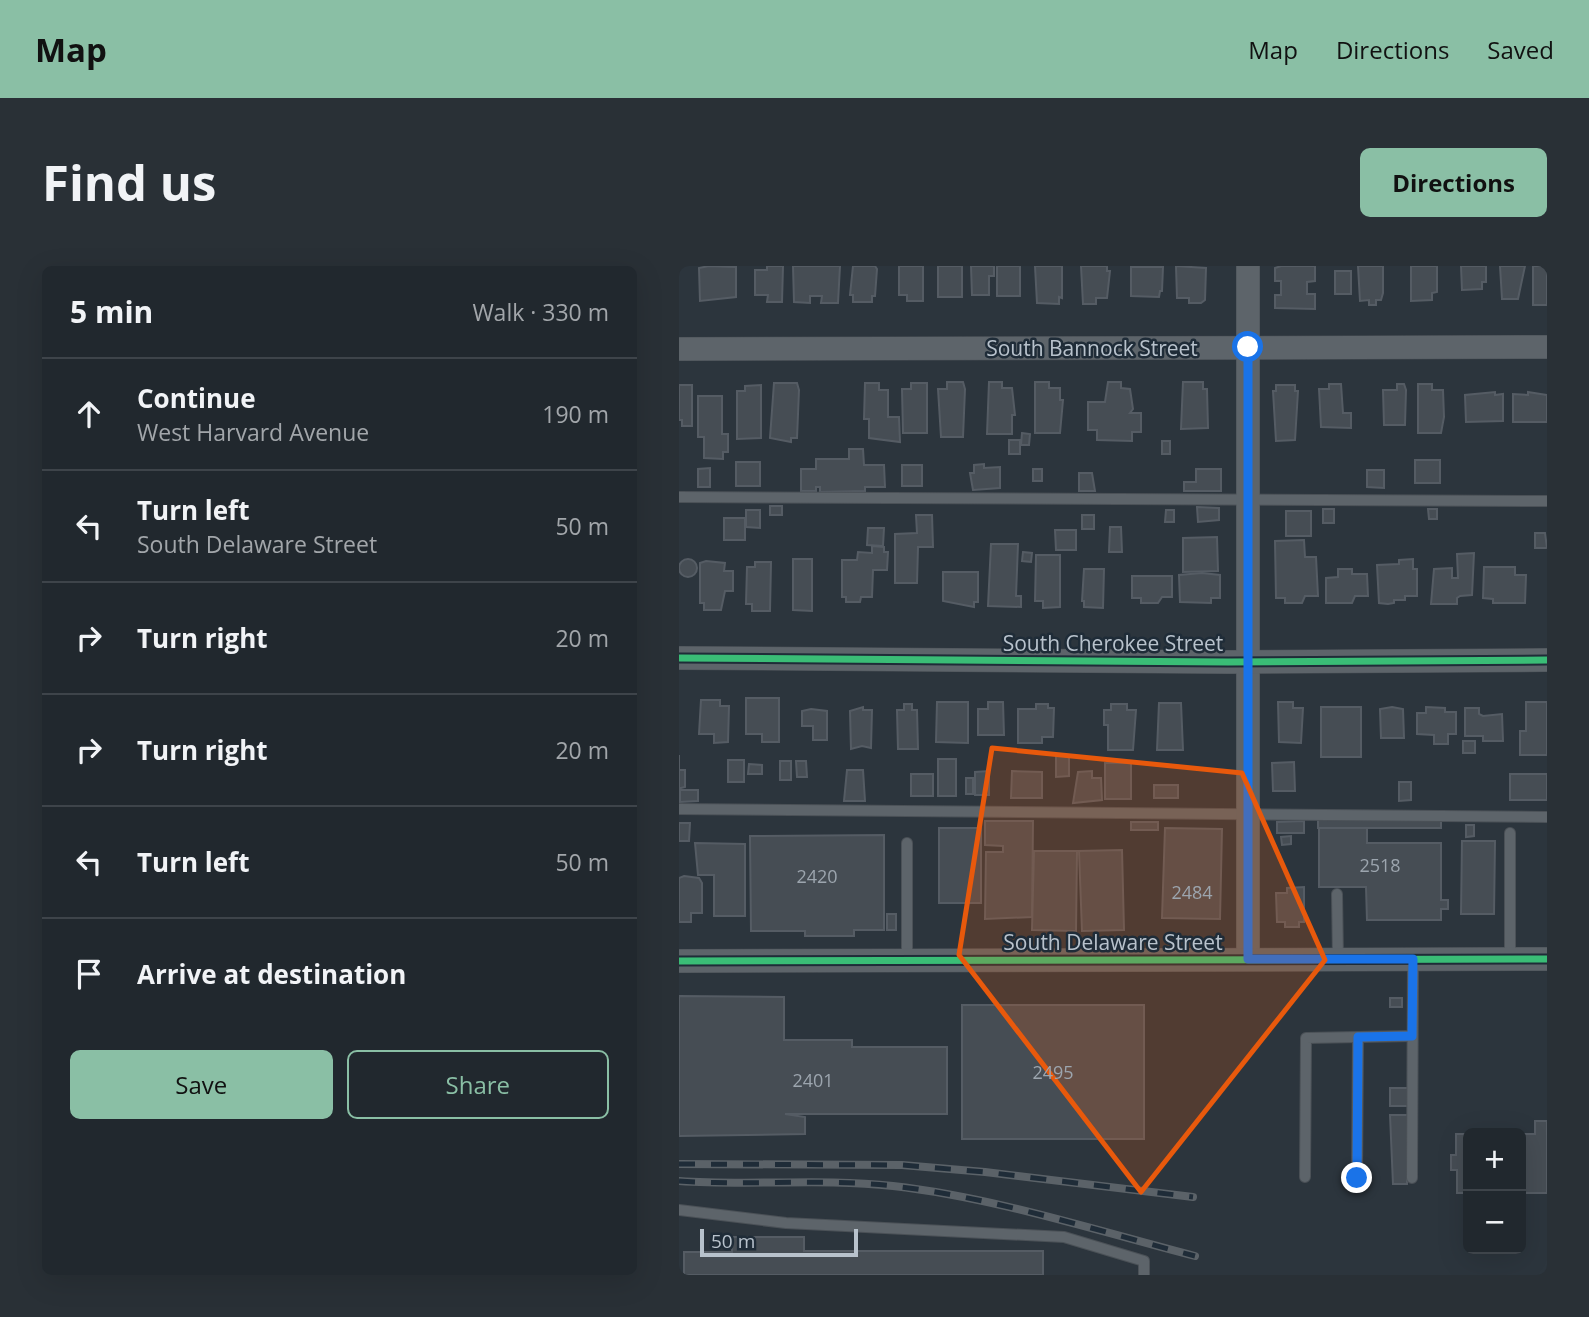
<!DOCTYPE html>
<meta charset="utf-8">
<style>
body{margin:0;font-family:"Open Sans",sans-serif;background:#293036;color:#f1f3f6}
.controls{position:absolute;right:21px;bottom:21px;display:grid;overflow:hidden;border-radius:10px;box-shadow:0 7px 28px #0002}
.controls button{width:63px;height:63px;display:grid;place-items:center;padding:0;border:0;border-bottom:2px solid #3e444a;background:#21282e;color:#f1f3f6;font:35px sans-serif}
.scale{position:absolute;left:21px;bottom:18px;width:158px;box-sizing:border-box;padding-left:7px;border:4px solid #b8c2cc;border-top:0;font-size:19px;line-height:24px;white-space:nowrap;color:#b8c2cc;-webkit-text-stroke:5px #1f2c38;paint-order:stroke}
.stop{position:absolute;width:21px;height:21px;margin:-16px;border:5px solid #1a73e8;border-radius:50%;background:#fff}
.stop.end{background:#1a73e8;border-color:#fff;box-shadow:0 2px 7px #0008}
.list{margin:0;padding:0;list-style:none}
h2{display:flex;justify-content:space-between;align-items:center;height:91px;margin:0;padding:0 28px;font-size:30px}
h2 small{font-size:23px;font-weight:400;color:#a2a6aa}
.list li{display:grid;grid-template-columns:46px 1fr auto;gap:21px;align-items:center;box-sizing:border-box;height:112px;padding:0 28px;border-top:2px solid #3e444a}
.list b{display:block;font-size:26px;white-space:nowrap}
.list p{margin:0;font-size:23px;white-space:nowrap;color:#a2a6aa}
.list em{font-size:23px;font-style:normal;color:#a2a6aa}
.actions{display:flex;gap:14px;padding:21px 28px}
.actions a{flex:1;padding:16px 0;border:2px solid #8abfa5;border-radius:10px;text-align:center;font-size:24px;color:#8abfa5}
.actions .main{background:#8abfa5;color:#111}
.icon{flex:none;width:38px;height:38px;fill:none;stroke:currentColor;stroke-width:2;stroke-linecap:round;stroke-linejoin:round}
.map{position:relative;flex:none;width:868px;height:1009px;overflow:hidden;border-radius:10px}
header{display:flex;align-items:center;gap:42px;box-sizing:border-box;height:98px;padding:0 35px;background:#8abfa5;color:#111}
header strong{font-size:33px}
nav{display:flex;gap:38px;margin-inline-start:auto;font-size:24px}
.intro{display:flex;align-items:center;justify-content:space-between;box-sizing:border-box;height:168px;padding:0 42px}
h1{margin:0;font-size:49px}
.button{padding:18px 32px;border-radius:10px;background:#8abfa5;color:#111;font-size:24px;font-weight:700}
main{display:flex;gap:42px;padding:0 42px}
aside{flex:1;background:#21282e;border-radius:10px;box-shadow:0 7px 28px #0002}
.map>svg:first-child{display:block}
.building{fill:#464d54;stroke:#555c64;stroke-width:2}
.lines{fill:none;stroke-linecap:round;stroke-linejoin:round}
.lane-casing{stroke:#4b5157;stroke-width:12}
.street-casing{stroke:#4b5157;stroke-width:24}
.lane{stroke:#5d646a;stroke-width:10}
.street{stroke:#5d646a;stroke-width:23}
.rail-casing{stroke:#5b6268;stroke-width:8}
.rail{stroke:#1f2c38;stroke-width:5;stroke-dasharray:16;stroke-linecap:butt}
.cycleway-casing{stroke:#1f2c38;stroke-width:11}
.cycleway{stroke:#3abd76;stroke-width:7}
.route{stroke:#1a73e8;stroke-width:9}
.marked{fill:#e8590c;fill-opacity:0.2;stroke:#e8590c;stroke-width:5;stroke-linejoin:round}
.labels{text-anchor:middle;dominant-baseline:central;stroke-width:5;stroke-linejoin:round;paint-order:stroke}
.number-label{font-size:18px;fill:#9ca5ae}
.street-label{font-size:21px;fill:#b8c2cc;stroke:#1f2c38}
</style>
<header>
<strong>Map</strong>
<nav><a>Map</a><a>Directions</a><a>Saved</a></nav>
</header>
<div class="intro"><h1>Find us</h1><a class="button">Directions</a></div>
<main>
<aside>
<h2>5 min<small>Walk · 330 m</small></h2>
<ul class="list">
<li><svg class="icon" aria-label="ahead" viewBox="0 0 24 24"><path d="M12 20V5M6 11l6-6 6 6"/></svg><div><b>Continue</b><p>West Harvard Avenue</p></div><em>190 m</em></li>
<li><svg class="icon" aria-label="left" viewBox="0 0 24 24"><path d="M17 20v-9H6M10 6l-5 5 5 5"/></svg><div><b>Turn left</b><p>South Delaware Street</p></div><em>50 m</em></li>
<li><svg class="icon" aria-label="right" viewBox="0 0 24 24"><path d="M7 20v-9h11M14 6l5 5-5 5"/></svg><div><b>Turn right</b></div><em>20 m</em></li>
<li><svg class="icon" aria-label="right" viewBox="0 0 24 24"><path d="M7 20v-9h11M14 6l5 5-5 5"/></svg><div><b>Turn right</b></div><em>20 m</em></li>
<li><svg class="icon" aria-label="left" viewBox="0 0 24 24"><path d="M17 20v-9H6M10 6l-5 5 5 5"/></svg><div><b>Turn left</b></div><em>50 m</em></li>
<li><svg class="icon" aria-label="arrive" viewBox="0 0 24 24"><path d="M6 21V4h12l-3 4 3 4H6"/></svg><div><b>Arrive at destination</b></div></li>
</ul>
<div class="actions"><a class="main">Save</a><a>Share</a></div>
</aside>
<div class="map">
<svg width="868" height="1009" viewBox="0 0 868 1009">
<rect width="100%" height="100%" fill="#2c353d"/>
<!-- building -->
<g class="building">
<path d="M30,0L57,1V31L21,35L20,2Z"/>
<path d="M88,0H104L103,36H88L89,29H76V4H88Z"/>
<path d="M114,0H161L159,37H142L143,30H131V37L115,36Z"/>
<path d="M174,0H196L198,3L196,30H193V36H174V29H171Z"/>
<path d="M220,0H244V35H228V29H220Z"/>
<rect x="259" y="0" width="24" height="31"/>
<path d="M292,0H315V10H310V29H293Z"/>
<rect x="318" y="0" width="23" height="30"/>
<path d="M356,0H383V32L380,31V38L358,37Z"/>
<path d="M402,0H428V5H431L428,32H417V38H404Z"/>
<path d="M497,0L527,2L526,34L522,37H510V32H498Z"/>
<path d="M602,0H636V15L628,16V28H636V43L596,42V29H602V15H596V2Z"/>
<path d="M679,0H704V27L702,34H697V39H690V34L681,35Z"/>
<path d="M732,0H758V26L753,27V34L732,35Z"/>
<path d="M782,0H807V16H803V23L783,24Z"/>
<path d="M821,0H846L839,33H823Z"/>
<rect x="854" y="0" width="14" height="39"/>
<path d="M452,1H484L483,25H481L480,31L452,30Z"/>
<rect x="656" y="5" width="16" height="23"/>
<path d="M268,116H284L286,123L284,171H262L259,123H268Z"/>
<path d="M310,116H323V122H333L336,149H333V168H308Z"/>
<path d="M356,116H370V122H381V134H384L381,167H356Z"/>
<path d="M429,116H442V122L451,123L454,143L451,147H462V166H453V175L418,174V164H409V136H426Z"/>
<path d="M504,116H524V123H528L529,162L502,163Z"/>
<path d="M95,117H118L120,124L118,172H112V176L91,172Z"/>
<path d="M186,117H200V124H209V151H220L221,176L190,172V153H185Z"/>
<path d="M232,117H248V167H224L223,123H232Z"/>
<path d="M650,118H662L664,147H672V162L642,161L640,123H650Z"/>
<path d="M718,118H725L727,124L726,159H705L704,124H718Z"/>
<path d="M739,118H753V124H764L765,151L762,167H739Z"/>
<path d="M0,119H13V160H3V154H0Z"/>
<path d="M82,119V172L58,173V125H66V120Z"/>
<path d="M597,119H616V125H619L616,174L597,175L594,125H597Z"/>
<path d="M816,126V129L824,128V155L787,156L786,129Z"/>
<path d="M849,126L868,129V156H834V128L849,129Z"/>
<path d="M19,130H43V168H49V186H44V193L25,192V171H19Z"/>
<path d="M343,167L351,168L350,179H342Z"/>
<rect x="330" y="174" width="11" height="14"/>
<rect x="483" y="175" width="8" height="13"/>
<path d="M170,183H184L185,199H205L206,221H186V225L141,226V221H137V225H122V203H137V193H170Z"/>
<rect x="736" y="194" width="25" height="23"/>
<rect x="57" y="196" width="24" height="24"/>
<path d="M305,198V202L321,201V222L294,224L291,207H295V199Z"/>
<rect x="223" y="199" width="20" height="21"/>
<path d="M31,202V221H19V203Z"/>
<rect x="354" y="203" width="9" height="12"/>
<path d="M517,203H542V225H505V216H517Z"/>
<path d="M688,204H705V222L688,221Z"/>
<path d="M400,207H413L416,225H400Z"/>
<rect x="91" y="240" width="12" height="9"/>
<path d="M518,241L540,242V254L519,256Z"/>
<rect x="644" y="243" width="11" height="14"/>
<path d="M749,243H758V253H750Z"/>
<path d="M67,244H81V262L67,261Z"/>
<path d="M487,244H495V256H486Z"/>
<rect x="607" y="245" width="25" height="25"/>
<path d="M237,249H253L254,281H239L238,317H216V268L238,267Z"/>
<rect x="403" y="249" width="12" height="14"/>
<rect x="45" y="252" width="21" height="22"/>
<path d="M431,261H442L443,286H430Z"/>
<path d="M189,262H205L204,280L188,279Z"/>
<path d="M376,264H397V284H377Z"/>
<path d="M856,267H866L868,282H856Z"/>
<path d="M538,271L539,305L504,306V272Z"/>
<path d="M625,274L626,291H637L639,330H626L623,337H606V332H597L596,275Z"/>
<path d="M312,278H339L337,330H342V341L309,340Z"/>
<path d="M193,280L205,281V286H209L208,304H194L193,331H182L181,336H167V331H163V294H178L179,286L193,287Z"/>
<path d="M344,286L353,287L352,296L343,295Z"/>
<path d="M795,287L793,329L781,330L778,332V338H752L755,303L773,302V312H779L778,288Z"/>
<path d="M357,289H381V341L364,342V335H356Z"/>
<path d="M114,293H133V345L114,344Z"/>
<path d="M734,293V303H738V330H726V334H715V337L709,338L700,337L698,299L720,298V294Z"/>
<circle cx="9" cy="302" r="9"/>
<path d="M27,295L46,297L45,305H54V325H46L42,344H25V337H21V297Z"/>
<path d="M76,296H92L91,345H73V338H67L68,301H76Z"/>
<path d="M805,301H836V309H847L846,337H814V333L804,332Z"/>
<path d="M405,303H425L424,342L405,341V335H403Z"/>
<path d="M659,303H673V308H688L689,330H676L673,337H647V312L659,311Z"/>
<path d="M264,306H299V336H295V341L264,335Z"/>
<path d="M523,307L541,309V332H532V337L501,336L500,309Z"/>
<path d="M453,310H493V331H483L479,337H462V332H453Z"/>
<path d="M67,432H100V476H83V468H67Z"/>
<path d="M22,434H41V440H50L49,476L35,477V468H20Z"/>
<path d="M258,436H289V477L257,476Z"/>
<path d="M309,436H324L325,469H299V443H309Z"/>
<path d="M599,436H614V442H624L622,477L600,476Z"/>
<path d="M847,436H868V489H841V465H847Z"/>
<path d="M480,437H502L504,484H478Z"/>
<path d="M225,438H233V444H238L239,483H219L218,444H225Z"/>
<path d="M357,438H369V442H375L374,471H363V477H339V443H357Z"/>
<path d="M432,438H448V444H457L454,484H429V459H425V444H432Z"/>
<path d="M184,441V444H193L192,482L183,480L172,483L171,445Z"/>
<rect x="642" y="441" width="40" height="50"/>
<path d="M713,441L724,443L725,472H702L701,443Z"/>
<path d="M747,441L766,442V446H777V468H769V478H755V469L738,468V447H747Z"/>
<path d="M786,442H800V448L804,450L823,448L824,475H804V470H786Z"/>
<path d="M132,443L148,445V474H134V460H123V445Z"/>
<rect x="784" y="475" width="12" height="12"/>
<path d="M0,489V504H6V521L2,522H0Z"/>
<path d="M377,489H390V510L377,511Z"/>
<rect x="259" y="493" width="18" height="37"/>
<rect x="49" y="494" width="16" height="22"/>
<rect x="101" y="495" width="11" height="19"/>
<path d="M117,495H127L128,511H118Z"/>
<path d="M615,496L616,525H594L593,497Z"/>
<rect x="426" y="497" width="26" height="36"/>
<path d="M70,498L83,499V508H69Z"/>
<path d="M168,504H184L186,535H165Z"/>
<path d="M310,505V529H296V506Z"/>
<path d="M333,505L363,506V532H332Z"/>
<path d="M413,505V512H422L423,534L394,537L399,506Z"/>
<rect x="232" y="508" width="22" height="22"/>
<rect x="831" y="508" width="37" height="26"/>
<rect x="287" y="512" width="7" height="16"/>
<path d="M720,516H732V534L720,535Z"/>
<rect x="475" y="519" width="24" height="13"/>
<path d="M1,524H19V535L1,536Z"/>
<rect x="639" y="553" width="123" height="9"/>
<path d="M306,555H354L353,651L306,653L307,586H324V580L306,579Z"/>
<path d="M625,555V567H598V556Z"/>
<rect x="452" y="556" width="27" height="8"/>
<path d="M0,557H11L10,575H0Z"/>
<path d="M787,559H795V570L787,571Z"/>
<rect x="260" y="562" width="42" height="75"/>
<path d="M486,562L543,563L541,653L483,652Z"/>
<path d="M640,562H688V577H762V634H769V643H762V654H688L687,621H640Z"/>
<path d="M205,569V664H175V670H126V665H72L71,570Z"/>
<path d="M612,570V578L603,579L602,571Z"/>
<path d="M783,575H816L815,648H782Z"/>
<path d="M16,577L66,578V650H35V609H19Z"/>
<path d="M443,584L445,664L403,665L400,585Z"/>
<path d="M355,585H398L397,665L353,664Z"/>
<path d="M5,610L20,612L23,617V647H12V656H0V612Z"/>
<path d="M625,621V656H620V661H606V656H598L597,627H608V622Z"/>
<rect x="208" y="648" width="9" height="16"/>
<path d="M0,730L105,731V774H173V781H268V848H106L126,851V868L0,870Z"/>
<rect x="711" y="732" width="12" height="9"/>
<rect x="283" y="739" width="182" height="134"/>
<rect x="711" y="822" width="19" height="18"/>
<path d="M711,849H729L728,918H714Z"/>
<path d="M856,855H868V927H842V868H856Z"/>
<path d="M777,868H789V927H778V904H772V889H777Z"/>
<path d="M53,971H125V985H364V1009H5V986H53Z"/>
</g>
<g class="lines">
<defs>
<g id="lane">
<path d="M0,231L868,235"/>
<path d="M0,543L868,551"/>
<path d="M831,567V693"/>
<path d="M228,577V694"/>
<path d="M658,628L659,693"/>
<path d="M626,911L627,772L733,770"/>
<path d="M678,912L679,771"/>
<path d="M733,912L734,693"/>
<path d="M0,944L107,957L385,971L465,995V1009"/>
</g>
<g id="street">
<path d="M569,0V693"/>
<path d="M0,83L868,81"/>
<path d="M0,392L549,396L868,394"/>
<path d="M0,695L868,693"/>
</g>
</defs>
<!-- lane casing -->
<use href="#lane" class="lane-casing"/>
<!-- street casing -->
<use href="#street" class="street-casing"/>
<!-- lane -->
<use href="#lane" class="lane"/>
<!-- street -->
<use href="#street" class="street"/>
<defs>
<g id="rail">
<path d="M0,898L223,899L306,906L514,931"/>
<path d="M0,915C71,920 142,912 214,920C313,931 419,965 516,990"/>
</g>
</defs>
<!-- rail casing -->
<use href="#rail" class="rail-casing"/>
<!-- rail -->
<use href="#rail" class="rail"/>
<defs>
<g id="cycleway">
<path d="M0,392L549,396L868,394"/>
<path d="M0,695L868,693"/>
</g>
</defs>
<!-- cycleway casing -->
<use href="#cycleway" class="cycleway-casing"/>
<!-- cycleway -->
<use href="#cycleway" class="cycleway"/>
</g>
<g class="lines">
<!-- route -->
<path class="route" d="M569,81V693H734L733,770L679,771L678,912"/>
</g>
<!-- marked area -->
<path class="marked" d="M313,482L563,507L646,694L462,926L280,689Z"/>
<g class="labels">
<!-- number labels -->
<g class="number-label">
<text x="701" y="599">2518</text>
<text x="138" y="610">2420</text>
<text x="513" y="626">2484</text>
<text x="374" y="806">2495</text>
<text x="134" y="814">2401</text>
</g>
<!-- street labels -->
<g class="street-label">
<text x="413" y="82">South Bannock Street</text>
<text x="434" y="377">South Cherokee Street</text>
<text x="434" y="676">South Delaware Street</text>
</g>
</g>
</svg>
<div class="controls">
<button>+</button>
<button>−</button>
</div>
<div class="scale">50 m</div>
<div class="stop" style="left:569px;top:81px"></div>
<div class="stop end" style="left:678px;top:912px"></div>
</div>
</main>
